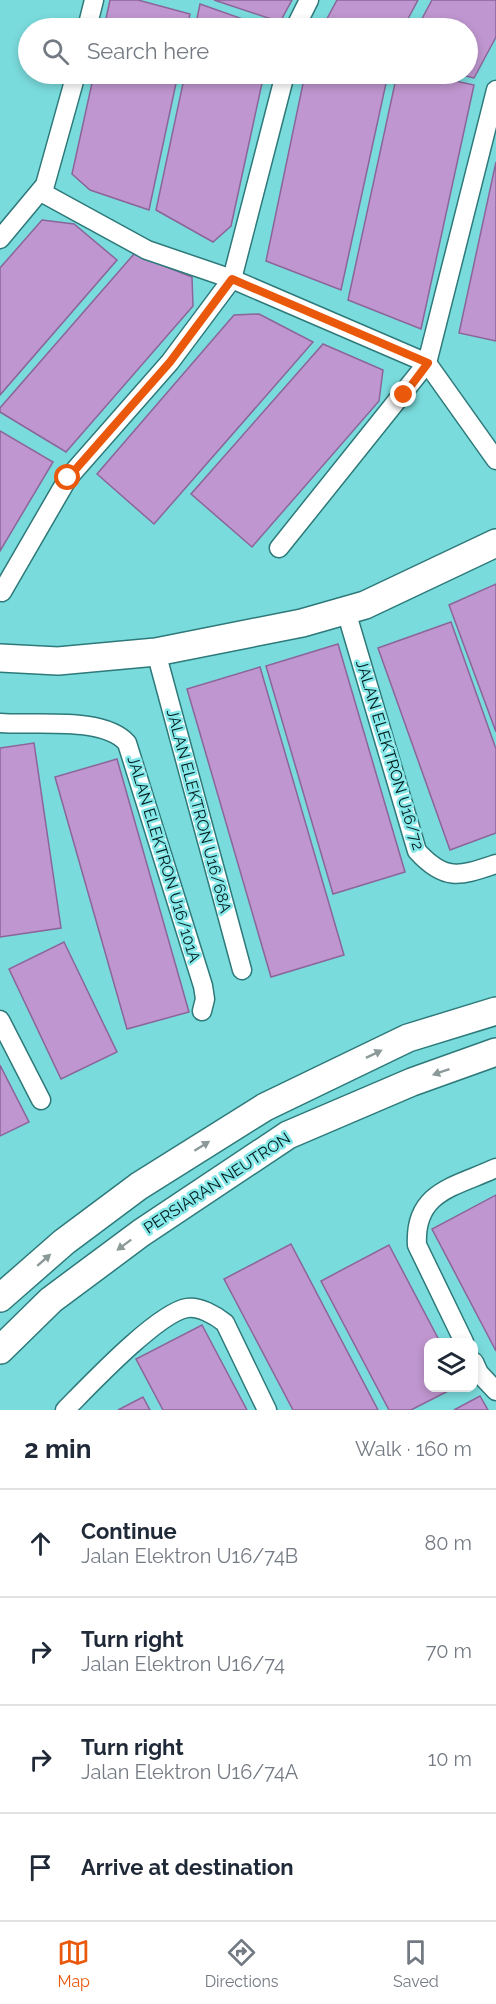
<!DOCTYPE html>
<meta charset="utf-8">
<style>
body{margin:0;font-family:Raleway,sans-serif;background:#f6f6f7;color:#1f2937}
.controls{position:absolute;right:18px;bottom:18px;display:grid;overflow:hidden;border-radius:12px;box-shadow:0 3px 9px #0003}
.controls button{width:54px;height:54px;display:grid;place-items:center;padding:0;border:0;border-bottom:2px solid #e0e1e3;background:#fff;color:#1f2937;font:30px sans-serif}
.stop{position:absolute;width:18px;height:18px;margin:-14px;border:4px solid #ea580c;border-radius:50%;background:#fff}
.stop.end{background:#ea580c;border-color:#fff;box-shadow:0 2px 6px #0008}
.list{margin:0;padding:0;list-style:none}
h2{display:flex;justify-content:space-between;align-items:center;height:78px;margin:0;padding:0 24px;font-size:26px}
h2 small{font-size:20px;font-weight:400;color:#747a83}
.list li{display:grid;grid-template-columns:39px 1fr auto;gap:18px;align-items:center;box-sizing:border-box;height:108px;padding:0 24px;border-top:2px solid #e0e1e3}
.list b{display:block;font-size:22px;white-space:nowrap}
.list p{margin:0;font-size:20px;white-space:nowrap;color:#747a83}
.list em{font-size:20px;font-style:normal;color:#747a83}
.icon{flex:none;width:33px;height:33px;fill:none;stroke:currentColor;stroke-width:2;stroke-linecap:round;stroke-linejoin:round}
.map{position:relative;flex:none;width:496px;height:1410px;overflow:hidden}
.search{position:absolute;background:#fff;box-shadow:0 3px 9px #0003;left:18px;right:18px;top:18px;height:66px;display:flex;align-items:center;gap:15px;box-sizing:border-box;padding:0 21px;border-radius:33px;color:#747a83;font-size:22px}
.sheet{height:510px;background:#fff}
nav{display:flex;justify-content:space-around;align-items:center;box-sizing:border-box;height:84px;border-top:2px solid #e0e1e3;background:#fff;font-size:16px;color:#747a83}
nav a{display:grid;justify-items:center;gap:3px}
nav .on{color:#ea580c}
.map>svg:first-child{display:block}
.building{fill:#bf96cf;stroke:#8b659a;stroke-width:1.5}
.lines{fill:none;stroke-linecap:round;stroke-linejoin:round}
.street-casing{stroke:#2e797a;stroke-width:21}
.secondary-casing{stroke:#2e797a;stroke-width:30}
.street{stroke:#fff;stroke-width:18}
.secondary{stroke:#fff;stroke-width:27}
.oneway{fill:#8c9999}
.route{stroke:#ea580c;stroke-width:8}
.labels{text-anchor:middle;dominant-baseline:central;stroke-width:5;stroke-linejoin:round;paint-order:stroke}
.street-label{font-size:16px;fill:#001c1c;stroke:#87e8e9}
</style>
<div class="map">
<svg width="496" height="1410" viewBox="0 0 496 1410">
<rect width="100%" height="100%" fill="#7adbdc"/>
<!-- building -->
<g class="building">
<path d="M110,0H138L190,14L187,28H104Z"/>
<path d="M214,0H292L280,22Z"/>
<path d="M337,0H418L403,28H322Z"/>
<path d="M432,0H496V37L474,78L457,74H468V28H417Z"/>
<path d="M200,4L268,28H195Z"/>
<path d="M94,74H178L149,210L90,190L72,174Z"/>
<path d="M185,74H264L231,226L213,242L156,210Z"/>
<path d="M305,74H388L341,290L266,261Z"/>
<path d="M397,74H423L474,85L421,329L348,300Z"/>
<path d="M496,162V341L459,333Z"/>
<path d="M42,220L74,224L117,260L0,395V268Z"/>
<path d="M134,254L192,277L193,306L66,452L0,412V408Z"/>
<path d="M259,314L313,342L154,524L97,474L234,315Z"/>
<path d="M323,344L383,370L379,401L252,547L191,494Z"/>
<path d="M0,431L53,462L0,551Z"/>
<path d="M496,584V732L449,605Z"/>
<path d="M451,622L496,749V833L450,850L378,648Z"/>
<path d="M338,644L405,872L333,894L266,666Z"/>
<path d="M260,667L344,955L271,977L187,689Z"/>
<path d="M34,743L61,928L0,937V748Z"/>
<path d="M117,759L189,1012L127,1029L55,777Z"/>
<path d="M64,942L117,1052L61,1079L9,969Z"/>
<path d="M0,1065L29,1122L0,1136Z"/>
<path d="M496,1195V1351L432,1229Z"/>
<path d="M291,1244L378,1410H293L224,1279Z"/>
<path d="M389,1245L440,1342H428V1388H454L411,1410H389L321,1281Z"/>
<path d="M202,1325L247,1410H163L136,1359Z"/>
<path d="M480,1396L488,1410H454Z"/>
<path d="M143,1397L150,1410H118Z"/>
</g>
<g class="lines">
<defs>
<g id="street">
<path d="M87,28L94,0"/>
<path d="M295,28L309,0"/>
<path d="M41,192L147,250L232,279L427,363L496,460"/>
<path d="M0,239L45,185L76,74"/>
<path d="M279,548L427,363L496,90"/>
<path d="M2,592L68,478L170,362L232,279L285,74"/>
<path d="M346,611L417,851C445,882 460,876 496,864"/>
<path d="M156,652L242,970"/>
<path d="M0,723C36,726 103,716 127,743L203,986L205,999L202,1011"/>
<path d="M0,1020L41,1100"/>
<path d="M464,1342L417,1245C414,1191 455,1187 496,1168"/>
<path d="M474,1362L479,1373L496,1391"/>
<path d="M65,1410C88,1387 157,1313 187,1308C199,1306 215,1315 225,1323L267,1410"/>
</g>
<g id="secondary">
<path d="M0,658L58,661L156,652L302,623L365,605L496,543"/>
<path d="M0,1298L64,1242L139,1186L265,1107L408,1038L496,1011"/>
<path d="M0,1350L51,1300L141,1233L288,1135L412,1082L496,1052"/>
</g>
</defs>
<!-- street casing -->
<use href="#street" class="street-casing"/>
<!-- secondary casing -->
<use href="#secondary" class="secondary-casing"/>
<!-- street -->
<use href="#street" class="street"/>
<!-- secondary -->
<use href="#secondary" class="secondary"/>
</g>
<!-- one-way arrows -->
<defs><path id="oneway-solid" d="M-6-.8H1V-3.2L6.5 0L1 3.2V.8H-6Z" transform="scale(1.5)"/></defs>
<g class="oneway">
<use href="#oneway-solid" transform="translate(374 1054) rotate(-26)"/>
<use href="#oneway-solid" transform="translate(441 1072) rotate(161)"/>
<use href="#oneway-solid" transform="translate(202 1146) rotate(-32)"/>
<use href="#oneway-solid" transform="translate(124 1245) rotate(143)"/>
<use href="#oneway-solid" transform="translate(44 1260) rotate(-41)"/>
</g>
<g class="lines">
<!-- route -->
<path class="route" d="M68,478L170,362L232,279L428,363L404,395"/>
</g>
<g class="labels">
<!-- street labels -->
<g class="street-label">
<text transform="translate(390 755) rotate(73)">JALAN ELEKTRON U16/72</text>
<text transform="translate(199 811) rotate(75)">JALAN ELEKTRON U16/68A</text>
<text transform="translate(164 859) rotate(73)">JALAN ELEKTRON U16/101A</text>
<text transform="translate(217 1183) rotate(-33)">PERSIARAN NEUTRON</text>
</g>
</g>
</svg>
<div class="controls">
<button><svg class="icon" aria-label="layers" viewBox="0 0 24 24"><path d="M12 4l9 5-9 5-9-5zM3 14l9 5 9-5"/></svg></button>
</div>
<div class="stop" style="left:68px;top:478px"></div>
<div class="stop end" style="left:404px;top:395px"></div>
<div class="search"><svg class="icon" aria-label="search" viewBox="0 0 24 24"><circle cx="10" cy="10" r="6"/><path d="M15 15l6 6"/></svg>Search here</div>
</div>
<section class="sheet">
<h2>2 min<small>Walk · 160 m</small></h2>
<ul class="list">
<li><svg class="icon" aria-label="ahead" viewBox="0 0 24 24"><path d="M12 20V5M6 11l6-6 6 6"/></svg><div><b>Continue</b><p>Jalan Elektron U16/74B</p></div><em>80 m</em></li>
<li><svg class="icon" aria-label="right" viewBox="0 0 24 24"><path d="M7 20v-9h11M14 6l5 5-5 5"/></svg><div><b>Turn right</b><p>Jalan Elektron U16/74</p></div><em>70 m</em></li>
<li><svg class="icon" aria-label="right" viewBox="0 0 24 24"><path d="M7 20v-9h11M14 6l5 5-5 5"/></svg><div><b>Turn right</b><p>Jalan Elektron U16/74A</p></div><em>10 m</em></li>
<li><svg class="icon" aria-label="arrive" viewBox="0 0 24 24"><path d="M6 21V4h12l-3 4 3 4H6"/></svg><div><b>Arrive at destination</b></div></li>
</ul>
</section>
<nav>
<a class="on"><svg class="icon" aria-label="map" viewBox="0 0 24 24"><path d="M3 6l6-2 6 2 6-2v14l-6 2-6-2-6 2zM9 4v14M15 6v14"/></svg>Map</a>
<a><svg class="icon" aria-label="directions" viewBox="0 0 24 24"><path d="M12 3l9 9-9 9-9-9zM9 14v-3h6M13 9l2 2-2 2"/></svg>Directions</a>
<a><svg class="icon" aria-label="saved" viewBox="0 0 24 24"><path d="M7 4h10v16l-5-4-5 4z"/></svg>Saved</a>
</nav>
